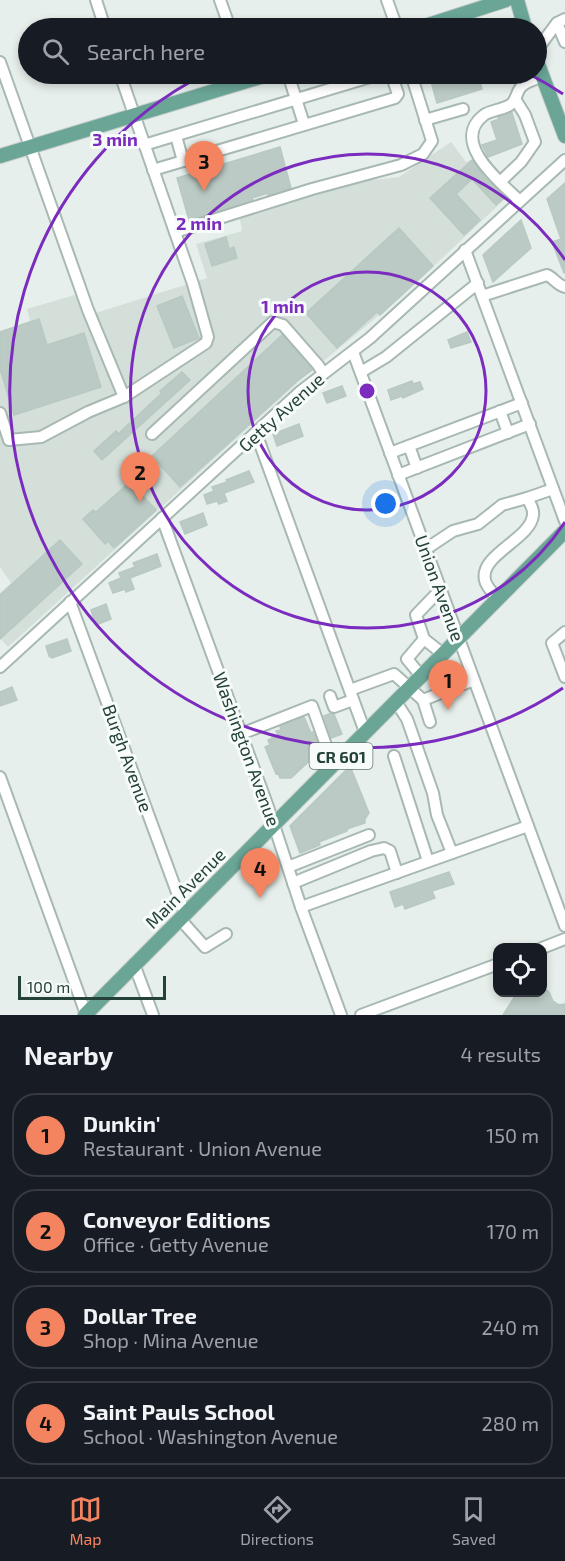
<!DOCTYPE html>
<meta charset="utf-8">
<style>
body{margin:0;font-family:"Exo 2",sans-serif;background:#242831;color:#f1f3f6}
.controls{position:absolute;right:18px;bottom:18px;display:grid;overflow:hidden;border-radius:12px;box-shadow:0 3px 9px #0003}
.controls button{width:54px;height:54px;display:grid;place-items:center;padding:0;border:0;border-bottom:2px solid #363941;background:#171b24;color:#f1f3f6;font:30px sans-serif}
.scale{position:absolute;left:18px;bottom:15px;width:148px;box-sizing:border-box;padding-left:6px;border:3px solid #24423a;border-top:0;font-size:16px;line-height:21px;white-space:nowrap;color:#24423a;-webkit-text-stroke:4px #f7fbf9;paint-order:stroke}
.you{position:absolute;left:386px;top:504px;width:21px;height:21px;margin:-15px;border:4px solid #fff;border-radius:50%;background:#1a73e8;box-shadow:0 0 0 9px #1a73e833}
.badge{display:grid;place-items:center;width:39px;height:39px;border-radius:50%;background:#f4845f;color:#111;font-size:20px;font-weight:700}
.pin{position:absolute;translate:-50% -50px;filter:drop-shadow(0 2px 3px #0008)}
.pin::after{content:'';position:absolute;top:32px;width:21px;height:18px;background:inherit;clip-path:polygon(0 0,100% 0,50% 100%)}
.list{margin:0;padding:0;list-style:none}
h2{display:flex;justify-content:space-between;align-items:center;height:78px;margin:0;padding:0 24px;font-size:26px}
h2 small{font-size:20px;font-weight:400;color:#9ea1a6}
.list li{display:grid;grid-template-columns:39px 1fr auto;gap:18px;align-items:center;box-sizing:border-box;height:84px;margin:0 12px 12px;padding:0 12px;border:2px solid #363941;border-radius:24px}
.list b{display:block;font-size:22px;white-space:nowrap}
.list p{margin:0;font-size:20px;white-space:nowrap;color:#9ea1a6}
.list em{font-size:20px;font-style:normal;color:#9ea1a6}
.icon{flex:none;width:33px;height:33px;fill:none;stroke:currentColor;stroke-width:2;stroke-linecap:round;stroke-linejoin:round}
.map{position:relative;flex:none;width:565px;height:1015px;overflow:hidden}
.search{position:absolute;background:#171b24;box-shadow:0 3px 9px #0003;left:18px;right:18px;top:18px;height:66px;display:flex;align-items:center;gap:15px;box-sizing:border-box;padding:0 21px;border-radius:33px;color:#9ea1a6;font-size:22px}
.sheet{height:462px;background:#171b24}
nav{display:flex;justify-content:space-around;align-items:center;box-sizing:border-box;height:84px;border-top:2px solid #363941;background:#171b24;font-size:16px;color:#9ea1a6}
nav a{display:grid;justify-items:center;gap:3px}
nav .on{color:#f4845f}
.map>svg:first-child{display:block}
.built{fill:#d4dfda}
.building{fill:#bbcac4;stroke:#b8c9c2;stroke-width:1.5}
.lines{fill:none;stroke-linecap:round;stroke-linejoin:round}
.minor-casing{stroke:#a8b8b2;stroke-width:14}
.major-casing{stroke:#c2cac8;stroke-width:16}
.minor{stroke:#fff;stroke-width:10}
.major{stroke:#6aa596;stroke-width:14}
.ring{fill:none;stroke:#7b2cbf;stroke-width:3}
.labels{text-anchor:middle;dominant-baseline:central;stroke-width:6;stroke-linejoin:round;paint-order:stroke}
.shield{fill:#f7fbf9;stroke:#637a73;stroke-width:1.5}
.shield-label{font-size:16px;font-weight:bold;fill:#24423a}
.street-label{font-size:18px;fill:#24423a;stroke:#f7fbf9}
.centre{fill:#7b2cbf;stroke:#f7fbf9;stroke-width:3}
.ring-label{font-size:18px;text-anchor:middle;font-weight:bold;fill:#7b2cbf;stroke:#f7fbf9;stroke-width:6;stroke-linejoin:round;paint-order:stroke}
</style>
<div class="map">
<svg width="565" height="1015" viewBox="0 0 565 1015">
<rect width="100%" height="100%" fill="#e6efeb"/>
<!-- built -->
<path class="built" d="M451,142L466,162L473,159L507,197L400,298L304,377L8,647L0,638V593L11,583L0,567V331L30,321L27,309L78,294L86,316L207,278L196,244L242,231L239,214L338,184L399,177Z"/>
<!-- building -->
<g class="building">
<path d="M429,74H477L482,89L437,103Z"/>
<path d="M512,113L522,144L488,157L482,145L497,140L491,122L499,119L498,117Z"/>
<path d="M280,147L291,188L268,195V193L252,198L253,200L189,220L177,178Z"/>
<path d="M472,160L485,178L505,197L496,205L472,179L456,194L480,220L464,235L430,198Z"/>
<path d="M565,183V273H564L552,242L561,239L547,199Z"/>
<path d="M521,220L531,248L493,282L483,255Z"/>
<path d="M399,228L433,266L380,315L377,312L337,348L306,313Z"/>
<path d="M226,237L229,249L234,247L237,258L212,266L205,244Z"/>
<path d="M182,296L199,338L174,348L157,306Z"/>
<path d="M39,319L47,345L84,333L101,387L14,415L0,369V332Z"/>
<path d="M467,332L471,342L451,348L448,340Z"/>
<path d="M282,335L312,370L297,381L180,487L152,456Z"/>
<path d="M182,372L190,380L102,460L94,451L116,431L118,434L162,393L160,391Z"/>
<path d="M412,381L413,384L420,382L423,389L403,398L402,396L391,400L388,390Z"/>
<path d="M342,386L346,396L327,403L323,393Z"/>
<path d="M299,424L303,436L277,446L273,434Z"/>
<path d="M249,471L254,482L224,493L227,501L219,504L217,501L207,504L204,495L214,491L212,487L227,482L226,480Z"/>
<path d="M130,482L156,510L114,548L108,541L105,544L83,519L93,510L96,512Z"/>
<path d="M203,513L207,525L185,534L180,522Z"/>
<path d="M60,540L82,564L0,639V595Z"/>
<path d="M157,554L161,566L130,578L134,589L126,592L125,589L113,593L109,583L121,578L119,573L135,567L133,563Z"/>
<path d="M106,604L111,619L96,625L91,610Z"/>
<path d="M67,639L71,651L52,658L49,656L46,646Z"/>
<path d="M12,687L17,700L0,706V692Z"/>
<path d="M331,713L334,714L342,734L331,738L324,716Z"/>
<path d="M304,717L311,733L313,732L320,751L291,778H280L278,773L276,774L265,747L270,745L268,740L278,735L276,731L281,730L280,727Z"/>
<path d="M350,766L369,813L365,819V823L347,829V831L319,842L320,845L300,853L290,826Z"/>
<path d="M449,872L454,884L432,891L435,898L405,909L403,904L395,907L390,892Z"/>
<path d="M543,987L549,992L553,1001L559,1005L565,1004V1015H503L517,993H543Z"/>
</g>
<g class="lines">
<defs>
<g id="minor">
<path d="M96,0L105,28"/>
<path d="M220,0L230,28"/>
<path d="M387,0L397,28"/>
<path d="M565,19L557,23L565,42"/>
<path d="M536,51L557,23"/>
<path d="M0,62L88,310L124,397L88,412L41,437L9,440L0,413"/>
<path d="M120,74L193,284L208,337L206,343L124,397"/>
<path d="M288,74L304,124"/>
<path d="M425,120L463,109"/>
<path d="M176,136L183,161"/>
<path d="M144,145L380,74"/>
<path d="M153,170L395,98L398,94L391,74"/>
<path d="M500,182L521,162L535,142L525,115L515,99"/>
<path d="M520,201C501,183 449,142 484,115C491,110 502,110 510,105C517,101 516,91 522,86C527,81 537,79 543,76"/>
<path d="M175,232L312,189L401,165L423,154L432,141L411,74"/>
<path d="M465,250L565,521"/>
<path d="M482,296L547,275C554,278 557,285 565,287"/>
<path d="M353,352L565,926"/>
<path d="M361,372L386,357L478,283"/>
<path d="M500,411L508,433"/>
<path d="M256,433L365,732"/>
<path d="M152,434L273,322L283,325L318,365L323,373"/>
<path d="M409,446L417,468"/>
<path d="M390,453L522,403"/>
<path d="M398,475L530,424"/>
<path d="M162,518L268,807L301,907L341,1015"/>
<path d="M426,549L453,531L478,524L502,505L527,498"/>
<path d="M498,599C494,594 486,587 485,580C479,555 531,539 533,515C534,509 530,503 527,498L553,489"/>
<path d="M70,602L185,914"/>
<path d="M565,632L552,643L565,677"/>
<path d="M424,639L443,654"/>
<path d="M0,667L301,391L370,338L565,160"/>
<path d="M421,676L407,659L424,639L416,615L441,589"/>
<path d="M350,690L394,674L423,700L474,680"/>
<path d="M330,696L334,707L353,700"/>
<path d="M423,700L430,722"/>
<path d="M396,702L407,719L433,793L437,815L452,853"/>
<path d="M241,734L312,706L333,765"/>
<path d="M394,756L428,861"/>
<path d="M0,777L86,1014"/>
<path d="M288,867L369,835"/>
<path d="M293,883L371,851L384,848L390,851L397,873"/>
<path d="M301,907L528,826"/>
<path d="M180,919L205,947L226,934"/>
<path d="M542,948L565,939"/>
<path d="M134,964L153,1015"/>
<path d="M361,1015L498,964"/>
</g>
<g id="major">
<path d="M517,0L525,28"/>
<path d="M419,28L506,0"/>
<path d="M536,59L565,136"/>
<path d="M0,156L270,74"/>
<path d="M85,1015L565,531"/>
</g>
</defs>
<!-- minor casing -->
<use href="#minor" class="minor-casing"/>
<!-- major casing -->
<use href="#major" class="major-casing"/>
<!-- minor -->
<use href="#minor" class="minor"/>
<!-- major -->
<use href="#major" class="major"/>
</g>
<!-- distance rings -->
<g class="ring">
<circle cx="367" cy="391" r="119"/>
<path d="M565 522A237 237 0 1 1 565 260"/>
<path d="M563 688A356 356 0 1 1 205 74M529 74A356 356 0 0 1 563 94"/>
</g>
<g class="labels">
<!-- shield labels -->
<rect class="shield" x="309.5" y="743" width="63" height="26" rx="4.5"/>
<g class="shield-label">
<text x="341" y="756">CR 601</text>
</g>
<!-- street labels -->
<g class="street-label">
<text transform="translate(281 412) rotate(-42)">Getty Avenue</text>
<text transform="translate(440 588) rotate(70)">Union Avenue</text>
<text transform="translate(247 749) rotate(70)">Washington Avenue</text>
<text transform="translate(128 758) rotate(70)">Burgh Avenue</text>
<text transform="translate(185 888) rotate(-45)">Main Avenue</text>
</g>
</g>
<circle cx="367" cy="391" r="9" class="centre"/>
<g class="ring-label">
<text x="115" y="146">3 min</text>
<text x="199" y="230">2 min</text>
<text x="283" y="313">1 min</text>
</g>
</svg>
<div class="controls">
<button><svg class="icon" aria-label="locate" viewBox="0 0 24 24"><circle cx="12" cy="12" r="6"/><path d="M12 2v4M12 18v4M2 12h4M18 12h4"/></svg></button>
</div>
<div class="scale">100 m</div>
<div class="you"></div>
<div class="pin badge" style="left:448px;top:710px">1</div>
<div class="pin badge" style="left:140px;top:502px">2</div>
<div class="pin badge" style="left:204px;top:191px">3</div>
<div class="pin badge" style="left:260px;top:898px">4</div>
<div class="search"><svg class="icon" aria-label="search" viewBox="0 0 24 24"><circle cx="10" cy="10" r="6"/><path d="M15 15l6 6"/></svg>Search here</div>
</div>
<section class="sheet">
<h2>Nearby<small>4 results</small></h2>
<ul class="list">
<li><span class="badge">1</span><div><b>Dunkin'</b><p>Restaurant · Union Avenue</p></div><em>150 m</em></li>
<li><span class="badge">2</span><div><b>Conveyor Editions</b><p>Office · Getty Avenue</p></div><em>170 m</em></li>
<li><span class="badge">3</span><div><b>Dollar Tree</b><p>Shop · Mina Avenue</p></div><em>240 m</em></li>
<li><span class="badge">4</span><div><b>Saint Pauls School</b><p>School · Washington Avenue</p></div><em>280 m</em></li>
</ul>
</section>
<nav>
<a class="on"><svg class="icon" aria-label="map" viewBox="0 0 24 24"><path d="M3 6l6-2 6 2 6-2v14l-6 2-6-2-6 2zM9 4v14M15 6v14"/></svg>Map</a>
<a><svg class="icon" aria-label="directions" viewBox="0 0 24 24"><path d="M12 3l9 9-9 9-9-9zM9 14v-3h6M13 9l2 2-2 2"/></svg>Directions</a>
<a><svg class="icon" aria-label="saved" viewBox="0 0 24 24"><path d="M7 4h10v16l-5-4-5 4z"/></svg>Saved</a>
</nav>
